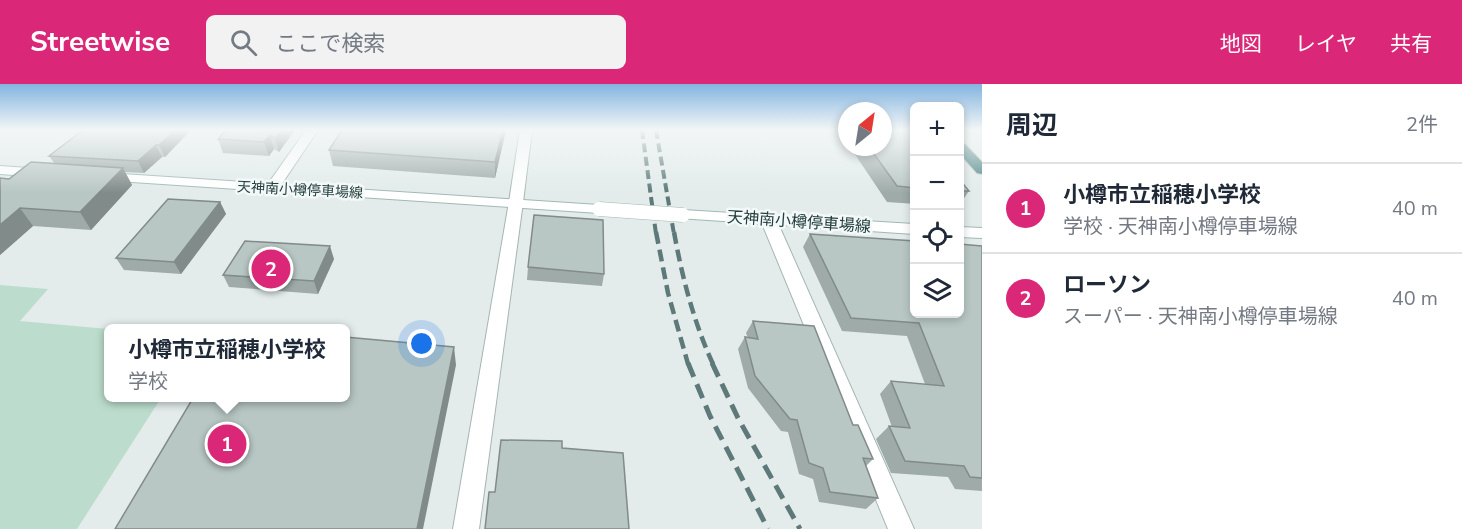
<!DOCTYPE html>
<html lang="ja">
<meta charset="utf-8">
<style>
body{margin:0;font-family:"Nunito Sans","Noto Sans JP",sans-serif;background:#f2f2f3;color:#1f2937}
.controls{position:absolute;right:18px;top:18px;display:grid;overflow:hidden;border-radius:9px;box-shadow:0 3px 9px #0003}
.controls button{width:54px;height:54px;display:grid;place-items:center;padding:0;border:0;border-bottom:2px solid #e0e1e3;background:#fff;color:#1f2937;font:30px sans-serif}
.compass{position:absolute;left:838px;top:18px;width:54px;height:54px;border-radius:50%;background:#fff;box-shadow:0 3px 9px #0003;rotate:30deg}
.you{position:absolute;left:422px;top:260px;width:21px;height:21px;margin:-15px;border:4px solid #fff;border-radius:50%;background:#1a73e8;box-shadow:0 0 0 9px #1a73e833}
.badge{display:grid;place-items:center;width:39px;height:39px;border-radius:50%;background:#db2777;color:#fff;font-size:20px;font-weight:700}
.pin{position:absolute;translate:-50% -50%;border:3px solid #fff;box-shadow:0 2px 6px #0006}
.popup{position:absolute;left:104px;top:240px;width:246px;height:78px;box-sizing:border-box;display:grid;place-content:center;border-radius:9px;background:#fff;filter:drop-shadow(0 2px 4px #0005);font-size:20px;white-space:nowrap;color:#747a83}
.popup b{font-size:22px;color:#1f2937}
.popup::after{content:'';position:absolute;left:50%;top:100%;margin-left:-12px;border:12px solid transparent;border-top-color:#fff}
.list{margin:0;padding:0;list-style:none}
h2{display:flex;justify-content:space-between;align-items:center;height:78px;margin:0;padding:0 24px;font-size:26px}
h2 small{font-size:20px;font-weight:400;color:#747a83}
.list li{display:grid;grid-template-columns:39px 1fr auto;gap:18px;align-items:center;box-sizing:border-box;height:90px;padding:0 24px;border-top:2px solid #e0e1e3}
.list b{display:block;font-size:22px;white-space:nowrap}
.list p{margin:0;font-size:20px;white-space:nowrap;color:#747a83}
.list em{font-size:20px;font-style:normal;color:#747a83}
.icon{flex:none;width:33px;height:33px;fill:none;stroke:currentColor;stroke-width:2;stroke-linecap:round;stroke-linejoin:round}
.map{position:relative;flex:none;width:982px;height:445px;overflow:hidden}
header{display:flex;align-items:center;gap:36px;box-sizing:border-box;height:84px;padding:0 30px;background:#db2777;color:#fff}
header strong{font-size:28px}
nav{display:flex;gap:33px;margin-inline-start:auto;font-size:21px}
.search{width:420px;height:54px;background:#f2f2f3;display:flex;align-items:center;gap:15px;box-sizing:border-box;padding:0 21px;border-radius:9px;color:#747a83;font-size:22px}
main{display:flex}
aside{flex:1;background:#fff}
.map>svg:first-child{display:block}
.green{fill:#bcddcd}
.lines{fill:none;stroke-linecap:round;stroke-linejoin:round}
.minor-casing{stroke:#a6b4b3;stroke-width:2}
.tertiary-casing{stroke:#a6b4b3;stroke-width:2}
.secondary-casing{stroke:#a1b8b6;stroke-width:2}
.trunk-casing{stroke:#c1c9c9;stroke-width:2}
.minor{fill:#fff;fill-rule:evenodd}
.tertiary{fill:#fff;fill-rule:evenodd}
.secondary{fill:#fff;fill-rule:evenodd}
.trunk{fill:#4c8485;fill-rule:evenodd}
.rail-far2{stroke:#5d7979;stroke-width:4;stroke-dasharray:9 4.5;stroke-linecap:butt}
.rail-far1{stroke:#5d7979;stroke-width:4.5;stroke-dasharray:12 6;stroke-linecap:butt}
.rail{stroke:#5d7979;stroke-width:5;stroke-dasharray:15 8;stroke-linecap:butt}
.secondary-bridge-casing{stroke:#a1b8b6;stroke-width:15;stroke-linecap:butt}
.secondary-bridge{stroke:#fff;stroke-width:14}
.wall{fill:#9eaba9}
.shaded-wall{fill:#818b89}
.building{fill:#b8c7c4;stroke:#818b89;stroke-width:1.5}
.labels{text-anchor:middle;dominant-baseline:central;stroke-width:5;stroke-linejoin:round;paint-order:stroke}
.far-street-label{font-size:14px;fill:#233e3d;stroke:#f3f9f8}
.street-label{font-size:16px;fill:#233e3d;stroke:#f3f9f8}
</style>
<header>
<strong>Streetwise</strong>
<div class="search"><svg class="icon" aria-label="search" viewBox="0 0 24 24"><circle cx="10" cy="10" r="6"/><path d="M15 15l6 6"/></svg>ここで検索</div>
<nav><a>地図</a><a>レイヤ</a><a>共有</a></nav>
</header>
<main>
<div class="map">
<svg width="982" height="445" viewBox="0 0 982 445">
<rect width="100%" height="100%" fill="#e3eceb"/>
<!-- green -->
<path class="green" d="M0,201L48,205L20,237L108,245L109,314H161L77,445H0Z"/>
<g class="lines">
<defs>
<g id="minor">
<path d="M306,46H318L277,107H267L265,104Z"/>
<path d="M520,46H532L523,118L516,122L509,118Z"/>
<path d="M769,132L777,137L914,445H888L761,137Z"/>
</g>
<path id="tertiary" d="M516,114L523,118L479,445H453L509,118Z"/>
<g id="secondary">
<path d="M0,82L43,85L50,89L43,93L0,90Z"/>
<path d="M107,89L599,121L606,125L599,129L102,96L100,93Z"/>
<path d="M683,126L914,140V150L678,134L675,131L678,128Z"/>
<path d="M960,143L982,144V154L960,153Z"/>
</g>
<path id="trunk" d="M960,59L965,60L982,78V90L977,89L960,70Z"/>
</defs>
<!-- minor casing -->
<use href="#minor" class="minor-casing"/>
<!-- tertiary casing -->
<use href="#tertiary" class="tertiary-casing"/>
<!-- secondary casing -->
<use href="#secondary" class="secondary-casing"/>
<!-- trunk casing -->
<use href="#trunk" class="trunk-casing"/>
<!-- minor -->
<use href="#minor" class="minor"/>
<!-- tertiary -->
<use href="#tertiary" class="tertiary"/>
<!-- secondary -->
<use href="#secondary" class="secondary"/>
<!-- trunk -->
<use href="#trunk" class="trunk"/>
<!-- rail-far2 -->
<g class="rail-far2">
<path d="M642,46L656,150"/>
<path d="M656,46L674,150"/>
</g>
<!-- rail-far1 -->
<g class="rail-far1">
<path d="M656,148L668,209L688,280"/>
<path d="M674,148C682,193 694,239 713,280"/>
</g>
<!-- rail -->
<g class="rail">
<path d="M688,279L710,332L768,445"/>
<path d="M712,279L738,334L800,445"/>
</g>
<defs>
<path id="secondary-bridge" d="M599,125L683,131"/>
</defs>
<!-- secondary-bridge casing -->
<use href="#secondary-bridge" class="secondary-bridge-casing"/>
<!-- secondary-bridge -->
<use href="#secondary-bridge" class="secondary-bridge"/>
</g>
<!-- wall -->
<g class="wall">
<path d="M191,46L165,73H162L144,89L125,88L132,101L91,146L33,142L0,171V94L9,95L55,80L49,72Z"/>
<path d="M295,46L279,68L274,65L269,72L223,69L218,55Z"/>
<path d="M342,46H506L495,94L333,82L329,66Z"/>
<path d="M839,46H847V58Z"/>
<path d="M915,46V120L887,118L850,63H883Z"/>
<path d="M960,96L969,107L960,120Z"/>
<path d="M220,118L226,130L181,190L124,186L116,174Z"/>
<path d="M810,150L982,162V407L955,405L948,393L891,389L876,355L889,342L892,343L880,310L891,297L925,300L907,252L842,247L803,163Z"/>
<path d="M334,175L318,210L229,203L223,191Z"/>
<path d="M528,183L604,190L602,202L527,196Z"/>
<path d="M753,237L853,341L873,375L866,382L878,414L866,425L819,418L813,395L799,390L788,348L781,347L748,304L738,265L745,253L748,254L746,249Z"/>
</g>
<!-- shaded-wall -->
<g class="shaded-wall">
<path d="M175,46H191L165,73L159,61Z"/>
<path d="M281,46H295L279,68L275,54Z"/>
<path d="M503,46H506L495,94V78Z"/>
<path d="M270,51L274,65L269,72L264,58Z"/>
<path d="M156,61L162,73L144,89L138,77Z"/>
<path d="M123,84L132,101L91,146L80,128Z"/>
<path d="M220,118L226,130L181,190L174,178Z"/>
<path d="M20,124L33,142L0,171V141Z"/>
<path d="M330,162L334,175L318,210L314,197Z"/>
<path d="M454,263L456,281L423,445H417Z"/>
</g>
<!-- building -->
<g class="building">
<path d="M83,46H175L159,61H156L138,77L49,72Z"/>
<path d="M226,46H281L275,54L270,51L264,58L218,55Z"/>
<path d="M342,46H503L495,78L329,66Z"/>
<path d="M883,46H915V104L897,102L869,63H883Z"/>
<path d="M31,78L123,84L80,128L20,124L0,141V94L9,95Z"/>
<path d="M960,96L969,107H960Z"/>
<path d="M168,115L220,118L174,178L116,174Z"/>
<path d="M534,131L603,136L604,190L528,183Z"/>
<path d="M810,150L915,157V230H960V160L982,162V394L970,393L964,382L905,377L889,342L910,344L891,297L944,302L919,239L851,234Z"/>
<path d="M245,157L330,162L314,197L223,191Z"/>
<path d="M753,237L814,242L853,341H858L873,375L863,374L878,414L830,408L823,384L809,379L797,336L790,335L755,292L745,253L758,255Z"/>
<path d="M345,253L454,263L417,445H115L193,314H345Z"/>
<path d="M501,356L562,357V364L623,369L629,445H485L489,408H495Z"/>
</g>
<!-- sky -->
<linearGradient id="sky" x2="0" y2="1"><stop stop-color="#83b4df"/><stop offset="0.42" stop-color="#f2f6f6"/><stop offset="1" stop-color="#f2f6f6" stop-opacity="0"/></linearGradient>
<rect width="982" height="109" fill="url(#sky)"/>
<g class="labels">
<!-- far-street labels -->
<g class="far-street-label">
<text transform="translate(300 106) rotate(3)">天神南小樽停車場線</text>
</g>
<!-- street labels -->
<g class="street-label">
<text transform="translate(799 138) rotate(4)">天神南小樽停車場線</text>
</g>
</g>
</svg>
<div class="controls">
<button>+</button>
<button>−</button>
<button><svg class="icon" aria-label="locate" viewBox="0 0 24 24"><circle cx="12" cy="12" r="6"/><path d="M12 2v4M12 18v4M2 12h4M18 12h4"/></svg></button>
<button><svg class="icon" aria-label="layers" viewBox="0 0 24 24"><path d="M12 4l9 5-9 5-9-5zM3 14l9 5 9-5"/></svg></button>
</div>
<svg class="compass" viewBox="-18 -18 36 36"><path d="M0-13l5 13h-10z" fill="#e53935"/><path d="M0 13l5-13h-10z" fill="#747a83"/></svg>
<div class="you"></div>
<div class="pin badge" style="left:227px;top:360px">1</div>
<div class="popup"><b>小樽市立稲穂小学校</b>学校</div>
<div class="pin badge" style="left:271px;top:185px">2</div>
</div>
<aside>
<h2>周辺<small>2件</small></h2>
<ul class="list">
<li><span class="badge">1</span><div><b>小樽市立稲穂小学校</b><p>学校 · 天神南小樽停車場線</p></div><em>40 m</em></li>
<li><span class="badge">2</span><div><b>ローソン</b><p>スーパー · 天神南小樽停車場線</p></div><em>40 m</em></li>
</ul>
</aside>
</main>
